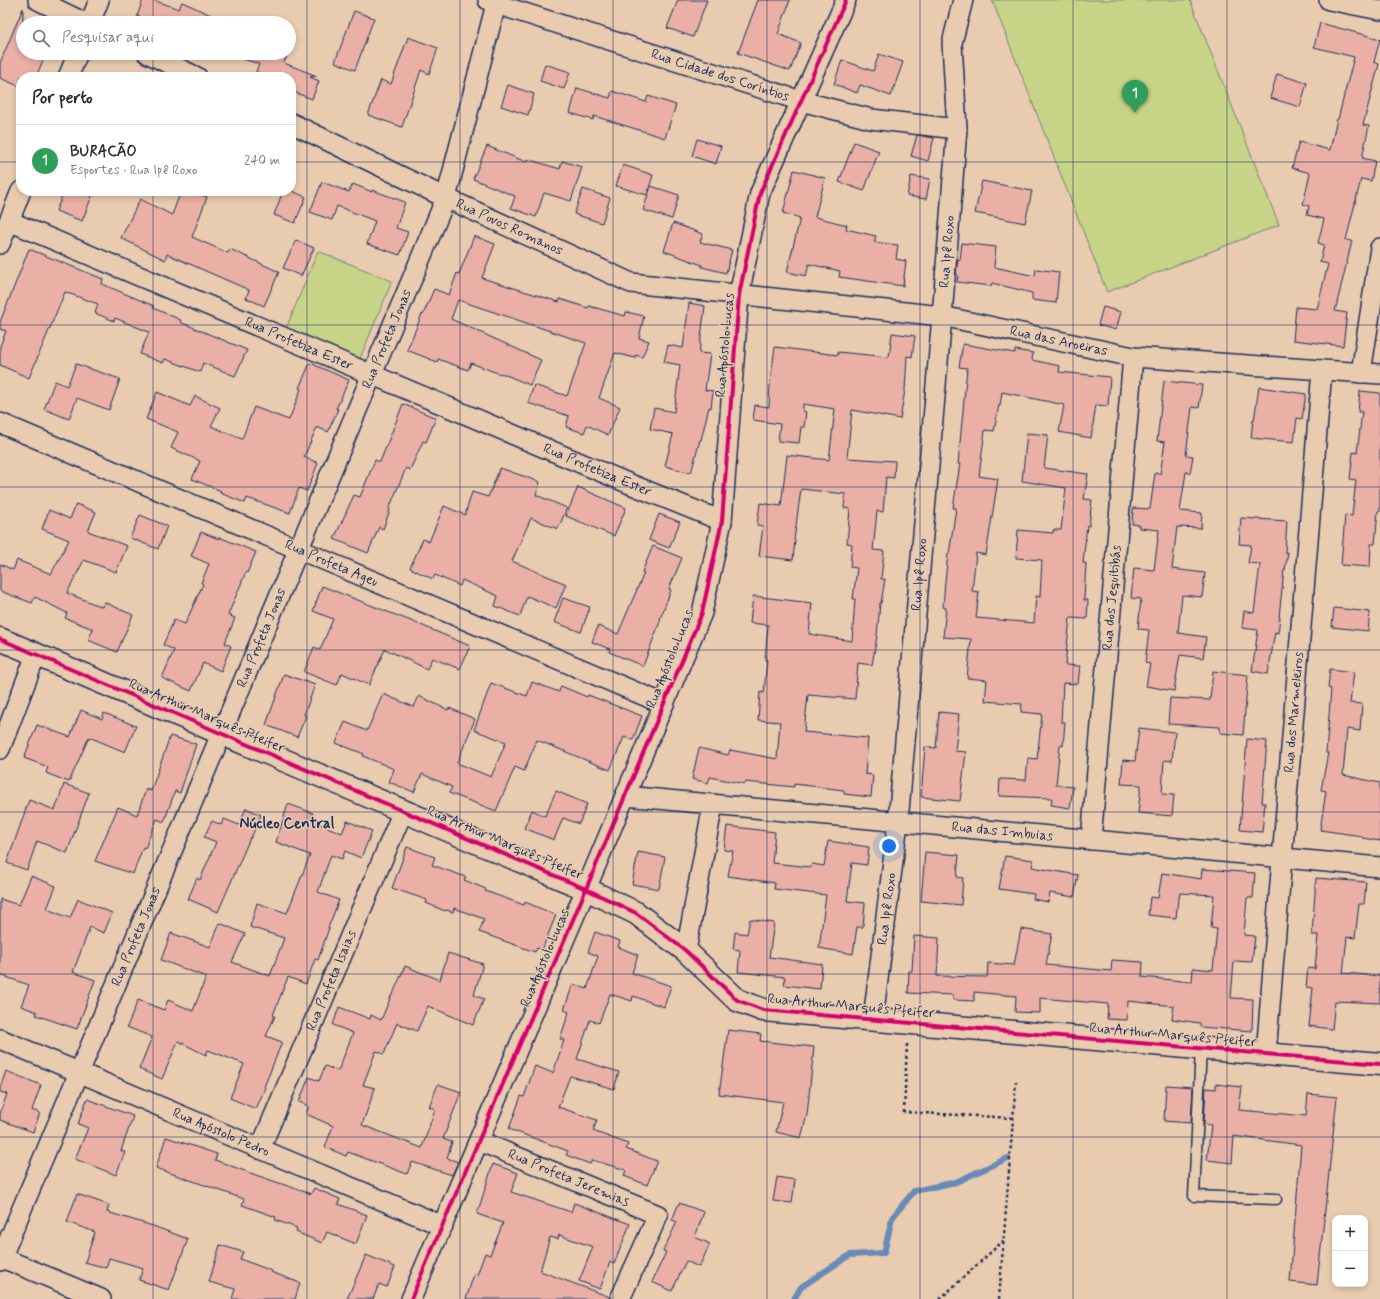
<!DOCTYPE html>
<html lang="pt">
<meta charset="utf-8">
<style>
body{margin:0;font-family:Mynerve,sans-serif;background:#f7f7f7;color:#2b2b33}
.controls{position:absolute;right:12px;bottom:12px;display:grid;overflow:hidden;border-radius:8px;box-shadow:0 2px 6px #0003}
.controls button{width:36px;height:36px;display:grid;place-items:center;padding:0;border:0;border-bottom:1px solid #e1e1e2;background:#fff;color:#2b2b33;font:20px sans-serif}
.you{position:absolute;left:889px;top:846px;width:14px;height:14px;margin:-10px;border:3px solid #fff;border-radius:50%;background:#1a73e8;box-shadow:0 0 0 6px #1a73e833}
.badge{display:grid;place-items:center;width:26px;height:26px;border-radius:50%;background:#7c3aed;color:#fff;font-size:13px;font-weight:700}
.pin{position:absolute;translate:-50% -33px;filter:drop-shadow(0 1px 2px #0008)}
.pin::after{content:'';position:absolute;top:21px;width:14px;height:12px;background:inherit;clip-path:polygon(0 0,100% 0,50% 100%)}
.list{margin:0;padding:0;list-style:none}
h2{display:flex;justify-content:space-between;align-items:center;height:52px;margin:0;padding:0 16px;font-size:17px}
h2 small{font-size:13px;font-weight:400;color:#7c7c81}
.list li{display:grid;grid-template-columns:26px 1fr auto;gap:12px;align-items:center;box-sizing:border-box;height:72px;padding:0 16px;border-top:1px solid #e1e1e2}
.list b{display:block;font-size:15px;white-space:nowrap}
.list p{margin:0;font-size:13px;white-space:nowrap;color:#7c7c81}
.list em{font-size:13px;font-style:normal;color:#7c7c81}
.icon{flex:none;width:22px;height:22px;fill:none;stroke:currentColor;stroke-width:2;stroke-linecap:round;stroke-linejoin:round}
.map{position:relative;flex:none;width:1380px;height:1299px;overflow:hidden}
.search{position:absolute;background:#fff;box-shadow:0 2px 6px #0003;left:16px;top:16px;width:280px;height:44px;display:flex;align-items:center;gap:10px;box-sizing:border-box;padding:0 14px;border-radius:22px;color:#7c7c81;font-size:15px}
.panel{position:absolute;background:#fff;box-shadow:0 2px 6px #0003;left:16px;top:72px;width:280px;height:124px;border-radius:16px}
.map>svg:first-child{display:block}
.green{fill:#c7d487;stroke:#718272}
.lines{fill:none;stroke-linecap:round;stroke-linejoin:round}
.stream{stroke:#678ab8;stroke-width:6}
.building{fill:#eab0a5;stroke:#1b2f5e}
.service-casing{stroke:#1b2f5e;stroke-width:13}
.minor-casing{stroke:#1b2f5e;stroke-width:22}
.tertiary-casing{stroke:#1b2f5e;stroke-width:25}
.path{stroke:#1b2f5e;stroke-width:2.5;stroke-dasharray:3 3;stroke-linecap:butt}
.service{stroke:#e9cbaf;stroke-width:10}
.minor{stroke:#e9cbaf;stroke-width:19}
.tertiary{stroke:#e9cbaf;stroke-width:22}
.cycleway-casing{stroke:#e9cbaf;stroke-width:6}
.cycleway{stroke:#d6006c;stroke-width:4}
.grid{fill:none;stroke:#1b2f5e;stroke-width:1;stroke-opacity:0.55}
.labels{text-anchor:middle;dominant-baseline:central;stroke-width:3;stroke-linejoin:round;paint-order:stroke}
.street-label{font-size:14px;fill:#1b2f5e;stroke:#e9cbaf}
.neighbourhood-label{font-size:15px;font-weight:bold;fill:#1b2f5e;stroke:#e9cbaf}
</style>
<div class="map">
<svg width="1380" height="1299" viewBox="0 0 1380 1299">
<rect width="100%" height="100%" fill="#e9cbaf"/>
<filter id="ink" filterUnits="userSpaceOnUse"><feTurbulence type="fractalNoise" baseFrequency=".025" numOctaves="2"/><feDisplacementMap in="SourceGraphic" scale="8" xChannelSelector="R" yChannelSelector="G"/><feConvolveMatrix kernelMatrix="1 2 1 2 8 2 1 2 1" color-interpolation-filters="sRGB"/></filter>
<g filter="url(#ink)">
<!-- green -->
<g class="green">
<path d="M992,0H1190L1279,225L1107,292Z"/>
<path d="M318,251L392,281L359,361L285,331Z"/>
</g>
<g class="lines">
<!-- stream -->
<path class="stream" d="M794,1299L801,1287L850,1255L884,1253L892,1218L914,1191L956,1182L1008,1158"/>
</g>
<!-- building -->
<g class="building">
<path d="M143,0H153L179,9L182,2L229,23H159L137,16Z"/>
<path d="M678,0H707L693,37L667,28Z"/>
<path d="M758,0H790L778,34L801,43L790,71L738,53Z"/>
<path d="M23,8V53H46L36,77H21V87L0,78V63Z"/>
<path d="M354,11L374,18L355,70L335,62Z"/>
<path d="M1320,23L1380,39L1374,62L1379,64L1363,125L1369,126L1362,158L1375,161L1371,181L1361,179L1346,240L1352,241L1335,311L1347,313L1343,346L1293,340L1296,307L1317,309L1328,264L1320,262L1324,245L1318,243L1324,219L1307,215L1309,206L1303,204L1310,173L1292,168L1299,142L1330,150L1337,119H1338L1354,57L1314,47Z"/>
<path d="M408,37L438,48L429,74L421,70L402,127L368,115L381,80L391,84Z"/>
<path d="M245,53H288L284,63L317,76L310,77L319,81L312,99L291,91V77H268L256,72L259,64L243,59Z"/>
<path d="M879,54L903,62L891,96L860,85L857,93L834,84L842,60L873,71Z"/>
<path d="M545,64L570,72L564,89L540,81Z"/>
<path d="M1277,74L1307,83L1300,107L1270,98Z"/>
<path d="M508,85L534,94L528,115L501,106Z"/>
<path d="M577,88L610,98L612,91L646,102L648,96L676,105L665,138L594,116L593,120L570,113Z"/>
<path d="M917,135L934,138L928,161L911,156Z"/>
<path d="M697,139L721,146L716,164L692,156Z"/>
<path d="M854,142L879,151L864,191L839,182Z"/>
<path d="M487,146L526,162L527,159L560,169L562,161L582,167L571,201L544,193L536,217L511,208L515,196L473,179Z"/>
<path d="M623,165L653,175L647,195L616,186Z"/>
<path d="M794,170L825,178L815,217L847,225L846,229L876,236L874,242L898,245L896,259L906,261L903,286L839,277L840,271L809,264L806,276L787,272L800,218L783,213Z"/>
<path d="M911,176L930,179L926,199L907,196Z"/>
<path d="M982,181L1032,191L1025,223L975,213Z"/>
<path d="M322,182L349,192L353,184L372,192V190L405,202L396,228L408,232L400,255L367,244L375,221L337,206L332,220L310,212Z"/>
<path d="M651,186L679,195L672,219L643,210Z"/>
<path d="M583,189L610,198L602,223L574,214Z"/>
<path d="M64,191H94L82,221L56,211Z"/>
<path d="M181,191H191L207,197L192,237L228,253L230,249L279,272L264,306L246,298L249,290L167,254L165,260L121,238L140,199L172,215Z"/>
<path d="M283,191H292L306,197L295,223L274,215Z"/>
<path d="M673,223L703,234L700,242L732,250L726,273L702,267V265L664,251Z"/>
<path d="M474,236L495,244L482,278L559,302L560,299L588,308L589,306L625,316L626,312L644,316L639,338L649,341L642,357L635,355V358L615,353L599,398L620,407L608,435L587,425L584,433L566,427L569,416L528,403L534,385L567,396L586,343L458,300L451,319L541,360L530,385L501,373L500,374L471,363L468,370L438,359L437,362L407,350L422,314L423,315L434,289L449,295L457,273L459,274Z"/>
<path d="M296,240L314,248L301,276L283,268Z"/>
<path d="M962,243L996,247L994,267L1035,276L1036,269L1059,272L1056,303L1032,300V293L992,283L991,286L957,282L958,275L956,274L958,259L960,260Z"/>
<path d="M29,249L103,279L102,284L154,306L153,308L181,320L180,322L247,350L235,376L203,363L200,372L165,359L163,363L140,354L149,332L115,318L114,321L95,313L98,304L65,292L29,378L0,365V346L6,331L0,329V322Z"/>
<path d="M689,303L705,306L699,353L710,354L705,390L713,391L711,408L709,407L701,440H700L691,473L665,466L673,434L650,429L654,408L674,412L680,365L664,362L668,345L683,348Z"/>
<path d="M1103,307L1121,312L1116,330L1098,325Z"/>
<path d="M892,333L915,336L912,357L907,356L905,390L900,419L852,410L847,458L895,461L894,478L886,477L883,512L877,511L873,550L884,551L881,579H885L881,603H880L877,636L872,665L858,663L855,699L808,695L804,732L868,738L865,774L873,775L871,797L844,794V790L794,784V787L746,782L745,784L710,777L708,783L692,779L699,748L728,755L730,750L777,759L780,722L758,720L760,692L764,693L767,660H765L768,625L750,623L753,596L812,603L809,634L852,641L855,599H853L857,568L850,567L852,544L847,543L850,509L844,508L845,494L801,489L794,540H795L793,560L759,556L763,526L757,525L760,503L781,506L787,455L829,460L835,409L803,404V411L806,412L804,427H801L799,443L778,441L780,424L753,420L755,405L769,407L770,383L775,347L838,355V352L889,357Z"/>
<path d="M963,344L1015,353V350L1033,353L1032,360L1060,366L1059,372L1110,377L1108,406L1096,405L1091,438L1059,432L1064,405L1002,392L1000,406L999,405L994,431L985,430L979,476L998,479L986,555L976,553L972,591L979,592L976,618L1034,623L1036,596L1040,597L1042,560L1016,558L1018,530L1053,533V530H1061L1066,488L1022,481L1027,433L1048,435L1044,468L1088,474L1084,499L1092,500L1089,526L1087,525L1083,563H1086L1084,600H1088L1087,619L1070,618L1065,665L1080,666L1078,684L1063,683L1061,722H1065L1063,746L1060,745L1056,785L1073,787L1070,808L1051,805L1052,798L999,796L1000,779L1026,780L1028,758L1037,759L1042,714L1021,712L1022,704L985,701L987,680L967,678L971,639L943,637L946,608L943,607L945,581L948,554H949L956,508H953L960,464H958L967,368L959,367Z"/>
<path d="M310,363L349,380L336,409H338L328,432L317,427L304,457L318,463L307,491L299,488L290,513L247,498L245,503L220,493L221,491L192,479L200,461L171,448L178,432L146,419L157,392L190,406L195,396L220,408L211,426L242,439L254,407L289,420L301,389L299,388Z"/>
<path d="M76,364L120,379L109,410L77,398L69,419L44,409L55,381L67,386Z"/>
<path d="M1164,381L1202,385L1199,408L1192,407L1186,455L1193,456L1190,473L1186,472L1180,511L1202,513L1201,528L1177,527L1172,569L1205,573L1202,597L1182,595L1178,633L1206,637L1203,658L1180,655L1174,691L1146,686L1150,664L1145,663L1149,630L1138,629L1141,599L1131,598L1134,568L1154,570L1159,530L1139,528V525L1132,524L1133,508L1150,509L1155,473L1160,474L1165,442L1157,441Z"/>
<path d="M1259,387L1306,394L1302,419L1297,418L1294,442L1251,438L1253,419L1254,420Z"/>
<path d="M1360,391L1380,393V511H1378L1375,544H1371L1370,567L1341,565L1345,515L1352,516L1356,480L1350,479L1353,452L1357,453L1362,412H1358Z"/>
<path d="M403,404L436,418L426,442L423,441L410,470L406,468L389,509L390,510L383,529L379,527L368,553L334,539L354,495L360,497L375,460L380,462Z"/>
<path d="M500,468L540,482L536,495L567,508L558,529L531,518L512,561L566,584L556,608L527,596L520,616L495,606L498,596L462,580L460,586L435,575L433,579L410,568L423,539L429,542L444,506L465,515L472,492L488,497Z"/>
<path d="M578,487L626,508L614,536L566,516Z"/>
<path d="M76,504L96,512L88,531L127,546L116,572L84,560L67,593L102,607L104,602L133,615L117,652L88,640L93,629L65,618L67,613L35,597L32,603L0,591V564L13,570L17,560L51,574L69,540L42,529L49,510L70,519Z"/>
<path d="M659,514L680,522L669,548L649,540Z"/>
<path d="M140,515L167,526L158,549L130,538Z"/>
<path d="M1241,518L1287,521L1285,552L1288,553L1285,570H1284L1279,617H1280L1278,633L1275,632L1268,674L1252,671L1258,630L1242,628L1244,611L1254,613L1260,564L1248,563L1251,545L1239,544Z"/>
<path d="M201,532L219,539V537L256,552L247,573L246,572L228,615L235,618L225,643L231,646L221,671L203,663L191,691L162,678L174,650L163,645L174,620L185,624L203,584L201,583L209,564L191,556Z"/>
<path d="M653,546L682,558L669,589L671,590L660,619H661L643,666L609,652L610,649L592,642L598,626L618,634L644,573L642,572Z"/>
<path d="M322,586L416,623L470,646L460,669L432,658L427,669L385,649L369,685L342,673L337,685L304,672L314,647L320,650L333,619L313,611Z"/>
<path d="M563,598L590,607L581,632L554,622Z"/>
<path d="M1334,608L1370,612L1368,631L1332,627Z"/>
<path d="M1330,669L1354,672L1350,703L1362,704L1360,731L1347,729L1343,775L1380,783V841L1362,838V836L1320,830L1326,791L1321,790L1328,753H1326L1331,689L1328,688Z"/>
<path d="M1213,671L1248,675L1243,735L1220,733V727L1168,724L1170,698L1210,700Z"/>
<path d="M284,674L315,685L304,715L306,716L297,737L266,725Z"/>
<path d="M532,682L559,692L561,686L587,697L588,695L642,716L633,740L624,737L610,770L537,740L524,771L515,767L496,811L449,793L452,787L422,774L414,792L389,782L394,769L363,756L364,754L336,743L345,722L367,731L383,694L414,707L419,696L448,710L449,708L475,719L457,763L491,777L506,742L474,730L491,683L527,696Z"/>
<path d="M81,710L102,719L104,713L136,726L125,752L89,737L69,782L46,773L48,767L24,758L37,725L70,737Z"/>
<path d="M939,712L959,714L955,751L966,752L960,801L921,797L925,747L936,748Z"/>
<path d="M1139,728L1175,732L1172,761L1164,760L1162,794L1174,795L1172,816L1138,813L1141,785L1121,784L1123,760L1135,761Z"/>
<path d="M170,736L196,744L180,793L175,791L164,822L157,819L145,848L143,847L133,874L95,861L118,807L137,815L146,789L151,791Z"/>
<path d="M1247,739L1267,741L1262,803H1265L1262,832L1240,830Z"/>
<path d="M64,784L89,793L67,853L37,841L27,870L7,863L29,800L55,810Z"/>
<path d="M556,791L587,804L579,824L563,818L554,840L524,828L532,810L545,816Z"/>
<path d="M288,804L313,813L310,820L342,833L347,821L372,831L361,858L345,851L342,859L331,855L318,892L339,900L328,928H329L318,960L315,959L306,984L288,977L273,1015L275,1016L266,1036L282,1042L264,1087L265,1088L256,1109L230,1098L244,1064L208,1050L206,1055L178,1041L162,1079L139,1069L152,1037L127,1027L138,1000L164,1010L168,1000L193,1011L206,977L161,960L171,933L210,947L220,923L245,934L232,962L270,976L284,938L250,927L257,903L287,913L310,855L276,842Z"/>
<path d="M246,808L261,815L251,838H250L218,912L188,899L197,878L200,880L216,842L204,837L212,821L221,825L224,819L239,825Z"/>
<path d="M727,826L775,832L772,863L811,867L812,864L824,866L828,841L869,847L867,865L852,863L847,901L865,903L863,927H857L853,954L819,948L826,895L774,889L775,883L728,876L733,851L724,850Z"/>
<path d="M407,847L435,857L432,865L466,877L464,880L486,889L485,891L524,905L525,902L556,915L542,950L537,948L535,952L479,932L484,919L454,908L453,912L446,910L445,911L426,903L427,900L392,888Z"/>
<path d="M638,852L665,857L659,889L632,884Z"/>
<path d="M925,852L959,855L957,877L963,878L961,905L921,901Z"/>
<path d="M1005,856L1033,860L1032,867L1078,875L1074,897L1050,893L1048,902L1033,899L1034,894L999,889Z"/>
<path d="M1202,869L1255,873L1253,898H1247L1244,935L1255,936L1252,962L1234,961L1231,998L1253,999L1252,1031L1200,1027V1023L1172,1019L1174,1006L1128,1001L1127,1020L1107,1019L1108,1004L1040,998V1013L1015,1012L1016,996L974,992V1001L953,1000V995L908,993L909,971H912L914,936L939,938L937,976L987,977L988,963L1014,965L1021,929L1052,934L1046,965L1111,971L1112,960L1143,962L1142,977L1192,982L1193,968L1213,970L1217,929L1211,928L1214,895L1180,893L1179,899H1178L1176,918L1148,915L1150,897L1158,898L1162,873L1201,879Z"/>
<path d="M31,876L56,886L47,909L70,918L78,899L112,913L104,933L90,927L73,972L95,980L77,1029L36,1015L37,1012L21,1006L29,985L0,975V899L19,905Z"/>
<path d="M1316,878L1366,882L1364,904H1359L1355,938L1347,937L1343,973L1380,976V1003L1335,1001L1332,1029L1309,1026L1313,988L1306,987L1308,968L1315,969L1318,935H1312Z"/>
<path d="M750,919L774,923L769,957L822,964L820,989L784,985L785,977L738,972L740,950L733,949L735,932L747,934Z"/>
<path d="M595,932L620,941L618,947L638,955L632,973L671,986L664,1007L633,996L632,1001L610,994L599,1023L590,1020L577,1059L619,1072L614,1089L570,1076L558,1107L597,1120L593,1131L628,1144L626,1149L657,1161L647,1185L624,1176L626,1170L592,1160L590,1164L566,1155L568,1151L509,1129L521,1096L524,1097L535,1066L553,1073L564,1040L560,1039L569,1012L564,1010L573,984L587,989L598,956L588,952Z"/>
<path d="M448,953L483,964L474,995L484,999L473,1025L428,1006L417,1031L397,1023L384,1054L376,1051L363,1085L375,1088L362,1125L422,1148L435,1109L429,1107L438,1084L461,1092L443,1139L452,1142L447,1158L458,1162L452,1175L412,1162L407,1174L348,1152L346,1156L325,1147L333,1126L306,1114L309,1106L299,1102L309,1077L319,1081L325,1066L338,1071L353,1033L333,1025L339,1007L370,1019L371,1015L381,1020L392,994H393L405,966L440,980Z"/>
<path d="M728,1030L761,1034L760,1041L814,1047L807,1115L801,1138L776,1132L783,1102L719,1094Z"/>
<path d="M6,1071L41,1085L32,1110L40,1113L33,1132L0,1120V1114L7,1094L0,1092V1088Z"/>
<path d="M1216,1084L1242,1087L1239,1110L1306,1116L1308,1094L1337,1097L1317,1285L1290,1282L1301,1145L1234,1136L1232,1163L1207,1160L1211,1125L1204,1124L1206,1088L1216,1089Z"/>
<path d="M1166,1085L1193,1087L1191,1123L1164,1121Z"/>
<path d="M87,1099L133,1116L121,1151L125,1152L116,1175L75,1159L88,1128L78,1124Z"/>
<path d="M166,1137L217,1154L215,1160L253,1174L311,1194L314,1188L340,1199L338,1204L367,1215L356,1244L327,1232L322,1243L296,1232L297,1228L275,1220L276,1217L242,1205L244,1199L156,1168Z"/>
<path d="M493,1164L518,1173L511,1192L571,1212L574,1203L630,1224L614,1264L610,1262L600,1289L579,1281L593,1247L559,1235L558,1239L550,1237L540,1271L610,1297L609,1299H466L474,1274L477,1275L485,1253L490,1255L503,1223L477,1214Z"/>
<path d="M777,1177L795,1180L792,1203L773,1201Z"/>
<path d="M77,1194L109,1205L107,1212L153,1226L188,1239L169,1290L139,1280L143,1268L109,1258L106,1268L85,1262L95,1232L67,1222Z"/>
<path d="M679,1203L704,1212L695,1237L710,1244L699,1267L686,1261L672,1291L652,1282L666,1252L663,1251L677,1222L672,1220Z"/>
<path d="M220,1245L243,1252L240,1259L272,1271L271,1272L300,1283L295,1299H232L235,1289L209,1282Z"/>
<path d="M366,1255L395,1267L387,1287L379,1284L373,1299H347Z"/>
</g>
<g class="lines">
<defs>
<path id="service" d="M1201,1048L1194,1196L1276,1199"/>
<g id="minor">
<path d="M38,0L85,23"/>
<path id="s1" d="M488,0L496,4L801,101L871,119L957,129"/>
<path d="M1329,0L1380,10"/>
<path d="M90,23L99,0"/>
<path d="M147,53L197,77"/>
<path d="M68,77L78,53"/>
<path id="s2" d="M291,123L446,198L631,283L942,316L1133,357L1380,374"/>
<path id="s3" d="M9,221L630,484L722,521"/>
<path d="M0,244L21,191"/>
<path d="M1361,373L1380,248"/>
<path id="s4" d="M0,423L664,704"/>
<path d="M0,749L36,655"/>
<path id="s5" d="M625,796L1380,867"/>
<path id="s6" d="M1091,840L1133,357"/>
<path d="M686,951L713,804"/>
<path id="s7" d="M873,1019L898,822L942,316L957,129L952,43L963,0"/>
<path id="s8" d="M0,1039L443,1226"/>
<path id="s9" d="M1266,1054L1322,370"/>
<path id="s10" d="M479,1141L658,1215L620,1299"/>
<path id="s11" d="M260,1149L403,811"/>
<path d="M0,1257L101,1299"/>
<path id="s12" d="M0,1261L446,198L497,0"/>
<path d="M411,1299L586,889L702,613L722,521L739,295L760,193L846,0"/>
</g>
<path id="tertiary" d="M0,639L586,889L636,913L686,951L737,1000L763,1010L1380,1064"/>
</defs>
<!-- service casing -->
<use href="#service" class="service-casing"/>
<!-- minor casing -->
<use href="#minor" class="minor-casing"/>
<!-- tertiary casing -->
<use href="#tertiary" class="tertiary-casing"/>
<!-- path -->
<g class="path">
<path d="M907,1044L904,1112L1013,1118"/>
<path d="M940,1299L1003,1241"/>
<path d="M999,1299L1016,1081"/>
</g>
<!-- service -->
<use href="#service" class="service"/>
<!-- minor -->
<use href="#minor" class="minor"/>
<!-- tertiary -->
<use href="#tertiary" class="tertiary"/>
<defs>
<g id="cycleway">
<path d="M0,639L586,889L636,913L686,951L737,1000L763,1010L1380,1064"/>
<path d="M411,1299L586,889L702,613L722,521L739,295L760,193L846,0"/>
</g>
</defs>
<!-- cycleway casing -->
<use href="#cycleway" class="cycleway-casing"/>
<!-- cycleway -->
<use href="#cycleway" class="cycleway"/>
</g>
</g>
<!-- grid -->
<path class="grid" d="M153,0V23M307,0V1299M460,0V1299M613,0V1299M767,0V1299M920,0V1299M1073,0V1299M1227,0V1299M153,53V77M0,162H21M291,162H1380M153,191V1299M0,325H1380M0,487H1380M0,650H1380M0,812H1380M0,974H1380M0,1137H1380"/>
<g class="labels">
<!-- street labels -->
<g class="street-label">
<text stroke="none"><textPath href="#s1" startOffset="244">Rua Cidade dos Coríntios</textPath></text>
<text stroke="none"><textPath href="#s2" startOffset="242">Rua Povos Romanos</textPath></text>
<text stroke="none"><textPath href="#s7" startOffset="771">Rua Ipê Roxo</textPath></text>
<text stroke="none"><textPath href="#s12" startOffset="1000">Rua Profeta Jonas</textPath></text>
<text stroke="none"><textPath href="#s2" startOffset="808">Rua das Aroeiras</textPath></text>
<text stroke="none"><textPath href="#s3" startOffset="315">Rua Profetiza Ester</textPath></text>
<text transform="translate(725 345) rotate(-85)">Rua Apóstolo Lucas</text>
<text stroke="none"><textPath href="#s3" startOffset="639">Rua Profetiza Ester</textPath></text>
<text stroke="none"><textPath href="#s4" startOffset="360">Rua Profeta Ageu</textPath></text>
<text stroke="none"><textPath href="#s7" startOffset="447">Rua Ipê Roxo</textPath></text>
<text stroke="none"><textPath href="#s6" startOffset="243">Rua dos Jequitibás</textPath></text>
<text stroke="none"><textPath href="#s12" startOffset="676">Rua Profeta Jonas</textPath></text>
<text transform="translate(670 659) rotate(-68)">Rua Apóstolo Lucas</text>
<text stroke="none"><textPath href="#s9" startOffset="343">Rua dos Marmeleiros</textPath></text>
<text transform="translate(207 716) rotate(23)">Rua Arthur Marquês Pfeifer</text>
<text stroke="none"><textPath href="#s5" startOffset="379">Rua das Imbuias</textPath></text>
<text transform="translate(505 843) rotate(23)">Rua Arthur Marquês Pfeifer</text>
<text stroke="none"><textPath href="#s7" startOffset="111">Rua Ipê Roxo</textPath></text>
<text stroke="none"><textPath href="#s12" startOffset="352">Rua Profeta Jonas</textPath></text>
<text transform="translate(545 958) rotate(-67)">Rua Apóstolo Lucas</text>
<text stroke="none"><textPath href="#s11" startOffset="183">Rua Profeta Isaias</textPath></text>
<text transform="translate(851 1006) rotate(5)">Rua Arthur Marquês Pfeifer</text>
<text transform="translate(1173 1035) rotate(5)">Rua Arthur Marquês Pfeifer</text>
<text stroke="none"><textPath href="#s8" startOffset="240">Rua Apóstolo Pedro</textPath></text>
<text stroke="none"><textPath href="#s10" startOffset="97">Rua Profeta Jeremias</textPath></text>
</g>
<!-- neighbourhood labels -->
<g class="neighbourhood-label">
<text x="287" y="824">Núcleo Central</text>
</g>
</g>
</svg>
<div class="controls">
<button>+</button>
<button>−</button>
</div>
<div class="you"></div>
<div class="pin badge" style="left:1135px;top:113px;background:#2e9e5b">1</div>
<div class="search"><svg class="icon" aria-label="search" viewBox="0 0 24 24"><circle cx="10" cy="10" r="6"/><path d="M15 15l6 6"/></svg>Pesquisar aqui</div>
<section class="panel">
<h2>Por perto<small></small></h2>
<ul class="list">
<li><span class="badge" style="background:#2e9e5b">1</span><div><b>BURACÃO</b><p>Esportes · Rua Ipê Roxo</p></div><em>240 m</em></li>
</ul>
</section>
</div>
